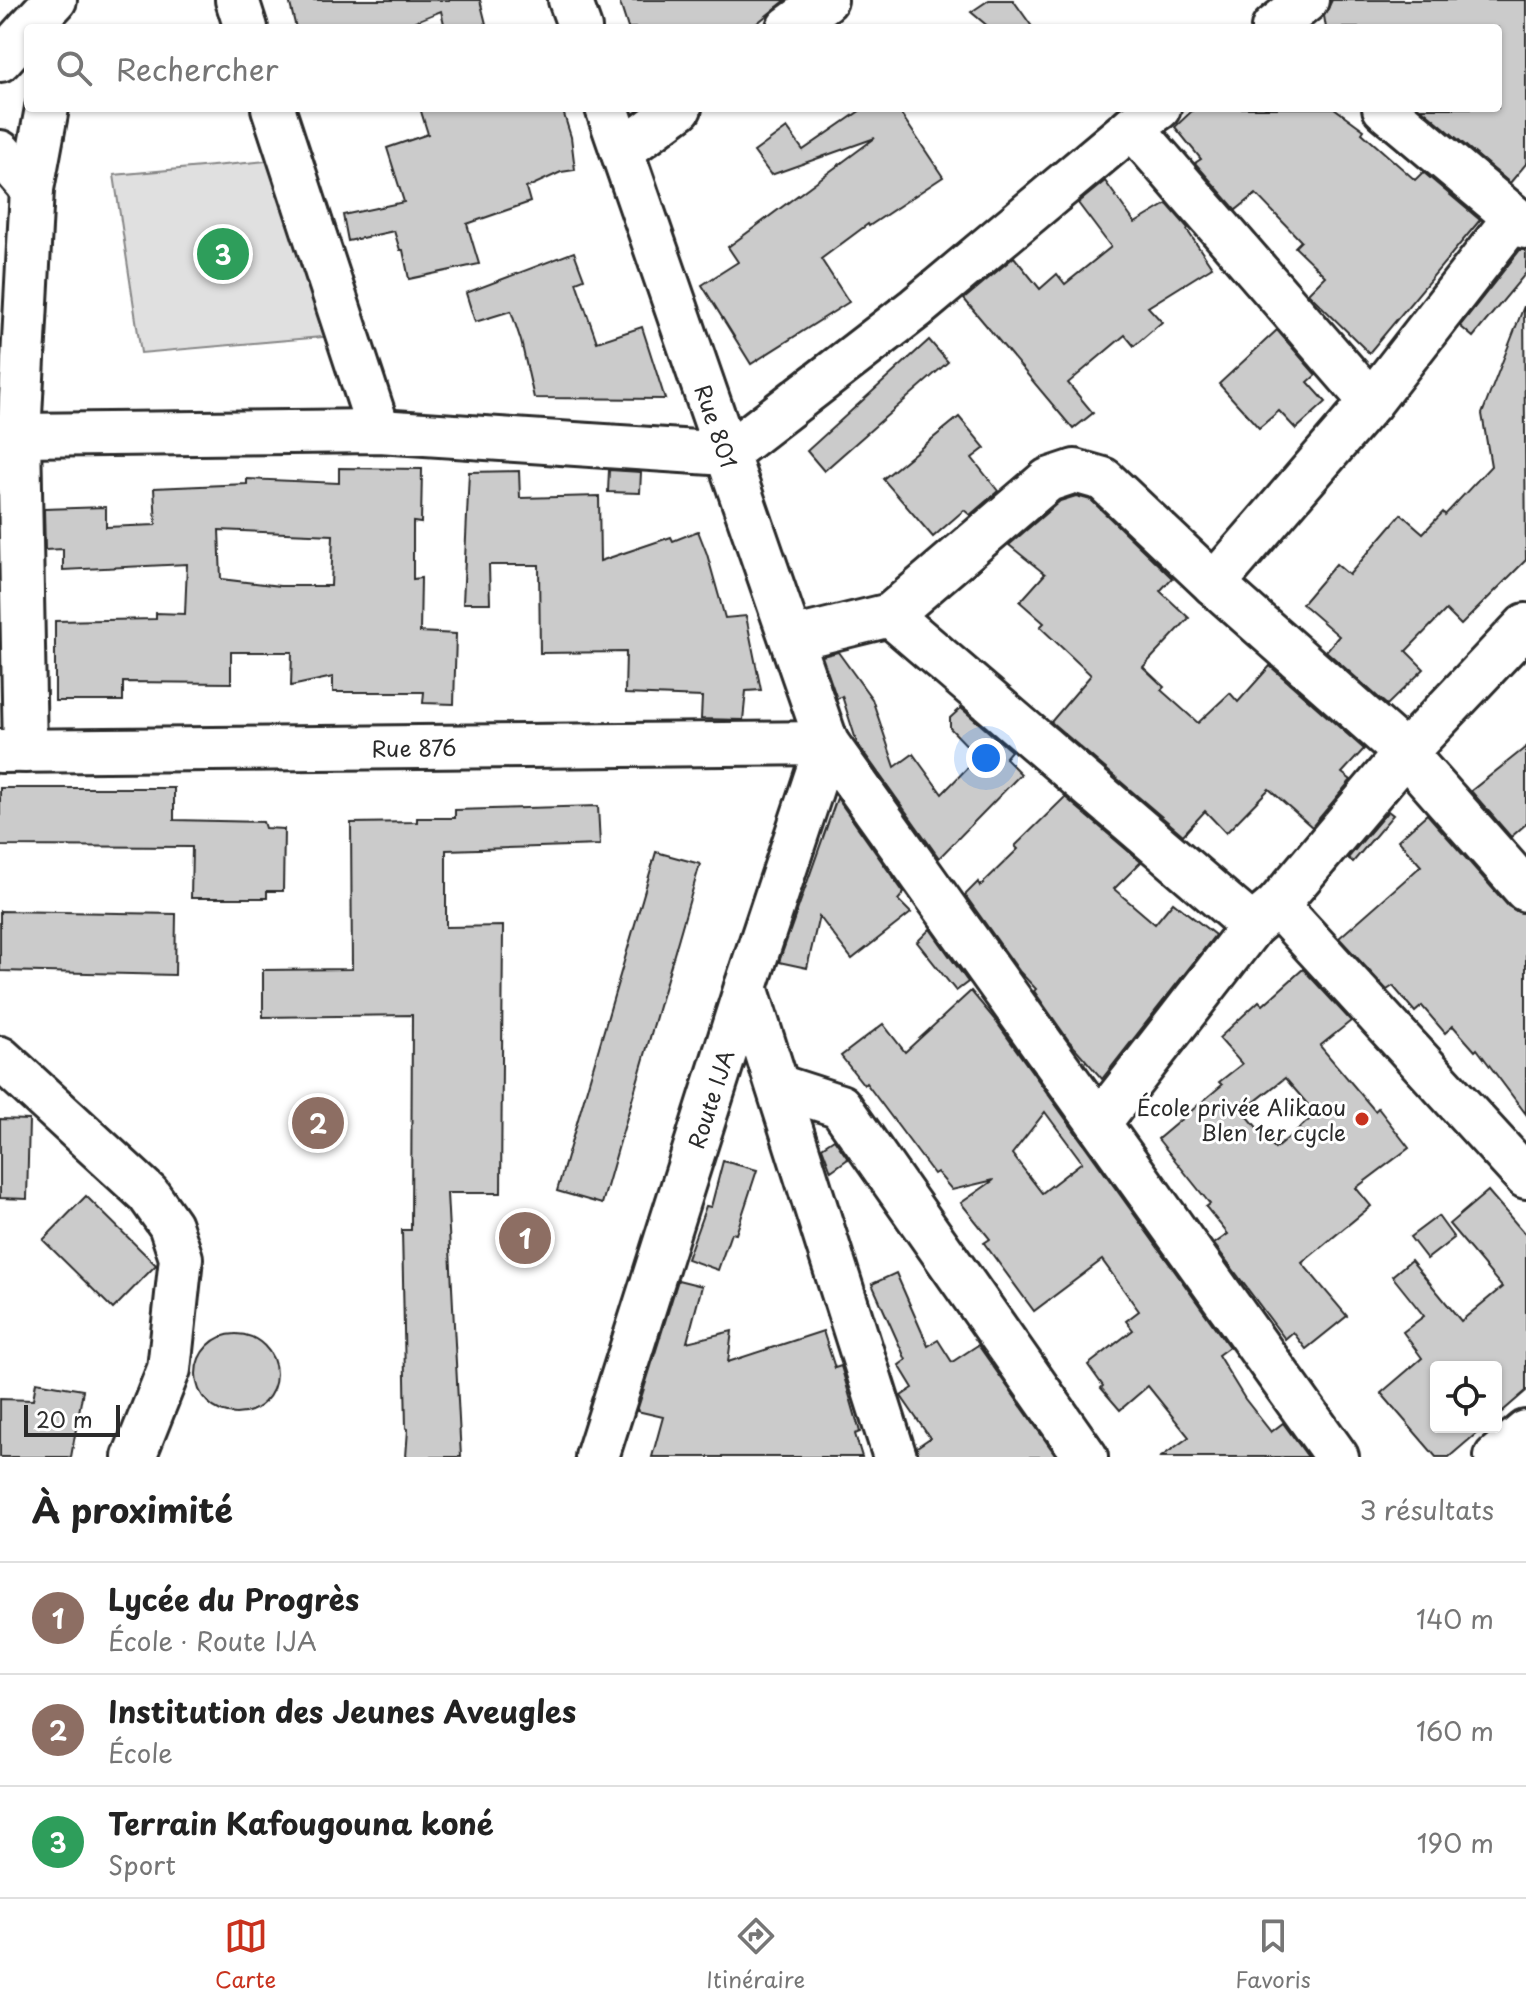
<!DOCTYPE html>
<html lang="fr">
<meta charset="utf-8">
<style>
body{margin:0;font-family:"Playpen Sans",sans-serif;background:#f6f6f6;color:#222}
.controls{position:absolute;right:24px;bottom:24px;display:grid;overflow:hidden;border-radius:8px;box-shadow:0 2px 6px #0004}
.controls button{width:72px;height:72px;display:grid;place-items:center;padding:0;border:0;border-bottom:2px solid #e0e0e0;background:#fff;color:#222;font:40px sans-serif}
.scale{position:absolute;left:24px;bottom:20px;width:96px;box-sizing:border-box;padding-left:8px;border:4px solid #2b2b2b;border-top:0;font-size:22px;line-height:28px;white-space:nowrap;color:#2b2b2b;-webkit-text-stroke:6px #fff;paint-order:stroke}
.you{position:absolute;left:986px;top:758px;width:28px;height:28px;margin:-20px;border:6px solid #fff;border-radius:50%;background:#1a73e8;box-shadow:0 0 0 12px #1a73e833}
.badge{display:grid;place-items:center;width:52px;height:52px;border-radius:50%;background:#c8321e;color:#fff;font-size:26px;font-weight:700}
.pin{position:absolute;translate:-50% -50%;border:4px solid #fff;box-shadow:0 2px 8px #0006}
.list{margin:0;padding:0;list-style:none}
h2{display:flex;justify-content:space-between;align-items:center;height:104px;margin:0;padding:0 32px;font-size:34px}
h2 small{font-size:26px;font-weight:400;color:#767676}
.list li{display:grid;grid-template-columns:52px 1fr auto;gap:24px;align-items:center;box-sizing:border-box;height:112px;padding:0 32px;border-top:2px solid #e0e0e0}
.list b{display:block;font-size:30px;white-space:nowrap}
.list p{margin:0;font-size:26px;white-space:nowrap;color:#767676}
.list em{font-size:26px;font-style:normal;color:#767676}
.icon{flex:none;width:44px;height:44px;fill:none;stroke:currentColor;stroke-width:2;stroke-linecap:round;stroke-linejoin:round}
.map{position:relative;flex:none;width:1526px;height:1457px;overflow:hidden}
.search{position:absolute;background:#fff;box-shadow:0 2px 6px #0004;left:24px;right:24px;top:24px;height:88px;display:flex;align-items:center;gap:20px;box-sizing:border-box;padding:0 28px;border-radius:8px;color:#767676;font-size:30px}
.sheet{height:440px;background:#fff}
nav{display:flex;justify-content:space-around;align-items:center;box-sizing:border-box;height:112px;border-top:2px solid #e0e0e0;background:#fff;font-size:22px;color:#767676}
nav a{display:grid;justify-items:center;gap:4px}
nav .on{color:#c8321e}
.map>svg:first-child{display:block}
.green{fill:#e0e0e0;stroke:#868686;stroke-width:2}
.building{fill:#cbcbcb;stroke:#2b2b2b;stroke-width:2;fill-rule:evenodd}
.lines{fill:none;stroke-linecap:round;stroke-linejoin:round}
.minor-casing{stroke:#2b2b2b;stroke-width:48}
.minor{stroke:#fff;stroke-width:42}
.poi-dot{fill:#c8321e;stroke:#fff;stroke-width:3}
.labels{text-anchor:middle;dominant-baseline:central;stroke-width:6;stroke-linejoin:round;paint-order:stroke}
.street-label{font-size:22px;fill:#2b2b2b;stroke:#fff}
.poi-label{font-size:22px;fill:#2b2b2b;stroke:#fff;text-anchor:end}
</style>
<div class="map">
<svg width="1526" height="1457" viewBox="0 0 1526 1457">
<rect width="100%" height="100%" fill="#fff"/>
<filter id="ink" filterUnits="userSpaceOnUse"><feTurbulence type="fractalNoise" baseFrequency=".0125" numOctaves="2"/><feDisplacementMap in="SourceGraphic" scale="16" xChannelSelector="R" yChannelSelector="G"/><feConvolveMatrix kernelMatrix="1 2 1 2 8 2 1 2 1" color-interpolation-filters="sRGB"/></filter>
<g filter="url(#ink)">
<!-- green -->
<path class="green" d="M289,159L333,336L141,353L114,175Z"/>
<!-- building -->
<g class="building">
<path d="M289,0H480L487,28H445L441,11L399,28H296Z"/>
<path d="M619,0H786L751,28H628Z"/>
<path d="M989,0H1013L1033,28H990L971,12Z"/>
<path d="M1332,0H1526V164L1510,183L1421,108H1498V28H1326L1324,16Z"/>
<path d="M420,108H562L571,137L575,170L561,172L526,188L530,202L467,224L479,264L409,279L403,250H400L394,231L348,241L343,215L404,202L387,148L428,134Z"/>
<path d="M864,108H897L943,177L869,226L868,224L821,259L849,302L751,364L702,285L738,262L728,247L875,138L771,175L754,152L787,128L803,150Z"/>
<path d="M1195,108H1334L1364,130L1362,133L1415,180L1423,172L1480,220L1369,353L1308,293L1325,276L1295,247L1301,241L1256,194L1236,210L1195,163L1201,159L1175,127Z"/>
<path d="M1105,181L1135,223L1167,204L1188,228L1187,230L1212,267L1148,307L1162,322L1134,346L1125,335L1068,383L1093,413L1073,429L964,299L1014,257L1040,289L1057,274L1065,284L1111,247L1078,203Z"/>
<path d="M1520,250H1526V273L1473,337L1460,326Z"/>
<path d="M574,252L584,279L576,282L597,342L642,327L665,399L534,398L521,341L511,311L475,322L466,293Z"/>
<path d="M1524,306L1526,560L1461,625L1446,610L1406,651L1424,669L1387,705L1326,651L1339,636L1302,604L1336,564L1349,575L1401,514L1423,533L1443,512L1445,515L1491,466L1482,414Z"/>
<path d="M1277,330L1316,375L1308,382L1326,402L1296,429L1279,411L1259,428L1219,384Z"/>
<path d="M929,340L948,362L824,471L807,451Z"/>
<path d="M959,417L985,448L972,458L998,491L970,515L964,510L933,537L883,479Z"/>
<path d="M339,468L422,469L421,523L413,522V579L421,578L420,632L456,634L454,704L423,703L424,692H333V677L291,686L292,652H231V683L123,682V701H55V621L156,619V613L185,614L187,564L63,570V549L45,550L44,509L106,507V527L156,525L154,488L247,484V479L339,483ZM219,530L333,535L331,586H280L221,579Z"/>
<path d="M609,470L641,472L640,493L608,492Z"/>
<path d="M519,471L520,498L599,496L600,561L671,537L673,541L698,531L707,554L725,618L746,616L761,690L746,691L743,720L701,719L702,697L625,694L626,652L540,653L539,565H489L490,603H463L469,472Z"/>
<path d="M1076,496L1091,500L1172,578L1160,591L1189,618L1143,667L1164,687L1161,690L1198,723L1230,693L1238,702L1270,666L1364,749L1342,773L1351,780L1312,827L1269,789L1226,833L1205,811L1183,835L1051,722L1091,675L1040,627L1044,623L1020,602L1045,574L1009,545L1060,501Z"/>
<path d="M838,652L872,699L895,767L913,754L942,794L978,757L950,728V718L961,708L1011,751L1005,758L1021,774L939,858L857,743L842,696L837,699L822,656Z"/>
<path d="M1526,747V824L1511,837L1471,791Z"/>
<path d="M0,788H174V820L263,822L265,828L284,829L283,891H267V898H191L192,847L0,846Z"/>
<path d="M1065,797L1141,862L1114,889L1155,924L1173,902L1215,935L1102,1079L1069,1041L1034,991L1036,989L1020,972L965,895L978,882L980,886L1018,849L1015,846Z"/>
<path d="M837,798L904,893L898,900L911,913L852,959L819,916L807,968L779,962Z"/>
<path d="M598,806L600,845L446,850V927L503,926L501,1193H447L461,1457H406L408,1429L406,1428L402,1230H411L412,1015L263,1017V970L352,969L351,823L417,822V818H455V810Z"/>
<path d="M1388,811L1393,815L1353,862L1348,858Z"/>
<path d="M1427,814L1508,906L1518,912L1526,914V1114L1477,1049L1475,1051L1453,1026L1445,1033L1422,1006L1415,1012L1393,986L1387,990L1339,938L1421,866L1398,840Z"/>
<path d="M656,852L700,864L602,1204L557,1191Z"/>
<path d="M0,911L176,914L175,975L0,971Z"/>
<path d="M930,929L968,982L956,991L917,942Z"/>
<path d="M1303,969L1351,1021L1320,1046L1375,1111L1378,1108L1409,1148L1356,1188L1371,1206L1302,1263L1347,1316L1306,1349L1293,1332L1285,1339L1214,1244L1228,1234L1206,1207L1210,1204L1158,1139L1222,1085L1219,1082L1242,1064L1219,1038L1259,1001L1263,1005ZM1285,1078L1316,1114L1275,1149L1243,1111Z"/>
<path d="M971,991L995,1020L1229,1347L1218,1355L1245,1399L1271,1432L1283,1423L1308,1457H1161L1189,1437L1148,1386L1120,1410L1101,1388L1103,1386L1088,1365L1133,1330L1126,1321L1139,1311L1102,1260L1034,1311L984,1243L990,1239L961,1203L994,1180L952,1190L937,1172L934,1174L866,1083L864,1085L841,1056L883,1024L905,1052ZM1045,1112L1082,1162L1042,1193L1012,1154Z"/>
<path d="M0,1119L29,1120L27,1199L0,1198Z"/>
<path d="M834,1139L848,1159L831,1171L822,1147Z"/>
<path d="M723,1161L757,1170L736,1234L731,1233L718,1270L687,1259L706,1206L711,1207Z"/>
<path d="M1488,1191L1526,1235V1391L1496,1417V1367H1436V1427H1484L1449,1457H1436L1381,1393L1422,1358L1403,1332L1424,1316L1392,1276L1411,1260L1461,1321L1502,1287L1449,1224Z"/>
<path d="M86,1196L156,1265L113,1309L43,1240Z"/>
<path d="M1438,1216L1454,1238L1427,1259L1410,1237Z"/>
<path d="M896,1273L928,1346L938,1340L952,1362L978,1345L1057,1457H918L917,1447L930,1438L901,1396L913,1388L899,1365L906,1360L872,1284Z"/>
<path d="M678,1280L702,1286L687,1342L732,1331L728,1362L823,1331L835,1368L841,1366L860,1432L855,1434L862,1457H652L663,1417L637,1411Z"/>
<circle cx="236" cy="1374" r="40"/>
<path d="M36,1382L83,1390L71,1457H0V1399L33,1400Z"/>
</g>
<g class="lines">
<defs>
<g id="minor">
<path d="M237,0L246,28"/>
<path d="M570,0L580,28"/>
<path d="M29,28L55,0"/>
<path d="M788,28L826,0"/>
<path d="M1273,28L1307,0"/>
<path d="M0,60L28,29"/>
<path d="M273,108L379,431"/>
<path d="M607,108L827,743L1337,1457"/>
<path d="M1384,108L1526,227"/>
<path d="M1132,127L1371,402"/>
<path d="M622,151L680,108"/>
<path d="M0,152L32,189"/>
<path d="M19,435L379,431L727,454L916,308L1132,127L1159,108"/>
<path d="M1214,584L1371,402L1514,218"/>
<path d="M890,615L1252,926"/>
<path d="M792,639L890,615L1048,480L1075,471L1103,479L1214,584L1405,753L1526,890"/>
<path d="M0,751L827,743"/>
<path d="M25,751L19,435L32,189L47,108"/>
<path d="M1277,905L1526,1177"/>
<path d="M746,987L895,1457"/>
<path d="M0,1058L148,1194L170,1225L181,1258L169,1369L134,1457"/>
<path d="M778,1086L840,1106L1086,1457"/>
<path d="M1099,1123L1252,926L1277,905L1405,753L1526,625"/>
<path d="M597,1457L746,987L827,743"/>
<path d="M1496,1457L1526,1432"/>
</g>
</defs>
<!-- minor casing -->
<use href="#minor" class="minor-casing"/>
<!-- minor -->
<use href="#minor" class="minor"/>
</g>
</g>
<!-- markers -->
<circle class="poi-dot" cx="1362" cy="1119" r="8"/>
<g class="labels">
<!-- street labels -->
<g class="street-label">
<text transform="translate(717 426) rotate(71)">Rue 801</text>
<text transform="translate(414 747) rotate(-1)">Rue 876</text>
<text transform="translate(710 1099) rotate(-72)">Route IJA</text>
</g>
<!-- poi labels -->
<g class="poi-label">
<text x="1346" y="1106">École privée Alikaou<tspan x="1346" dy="25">Blen 1er cycle</tspan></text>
</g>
</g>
</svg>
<div class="controls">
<button><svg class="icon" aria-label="locate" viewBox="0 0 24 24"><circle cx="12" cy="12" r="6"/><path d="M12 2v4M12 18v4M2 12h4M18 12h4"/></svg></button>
</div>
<div class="scale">20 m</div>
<div class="you"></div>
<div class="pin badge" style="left:525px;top:1238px;background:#8d6e63">1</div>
<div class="pin badge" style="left:318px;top:1123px;background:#8d6e63">2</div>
<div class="pin badge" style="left:223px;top:254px;background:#2e9e5b">3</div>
<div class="search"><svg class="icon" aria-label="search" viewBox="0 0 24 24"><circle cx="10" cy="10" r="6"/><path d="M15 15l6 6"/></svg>Rechercher</div>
</div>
<section class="sheet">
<h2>À proximité<small>3 résultats</small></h2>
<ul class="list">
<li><span class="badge" style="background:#8d6e63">1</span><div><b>Lycée du Progrès</b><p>École · Route IJA</p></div><em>140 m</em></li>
<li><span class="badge" style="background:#8d6e63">2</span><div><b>Institution des Jeunes Aveugles</b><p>École</p></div><em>160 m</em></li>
<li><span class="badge" style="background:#2e9e5b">3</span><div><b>Terrain Kafougouna koné</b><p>Sport</p></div><em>190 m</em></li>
</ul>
</section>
<nav>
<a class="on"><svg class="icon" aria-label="map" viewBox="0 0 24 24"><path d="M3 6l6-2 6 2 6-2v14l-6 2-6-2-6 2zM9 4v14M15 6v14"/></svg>Carte</a>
<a><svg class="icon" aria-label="directions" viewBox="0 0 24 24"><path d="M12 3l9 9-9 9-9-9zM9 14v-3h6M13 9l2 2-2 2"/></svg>Itinéraire</a>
<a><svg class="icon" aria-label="saved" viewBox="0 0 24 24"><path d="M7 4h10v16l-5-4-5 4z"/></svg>Favoris</a>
</nav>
